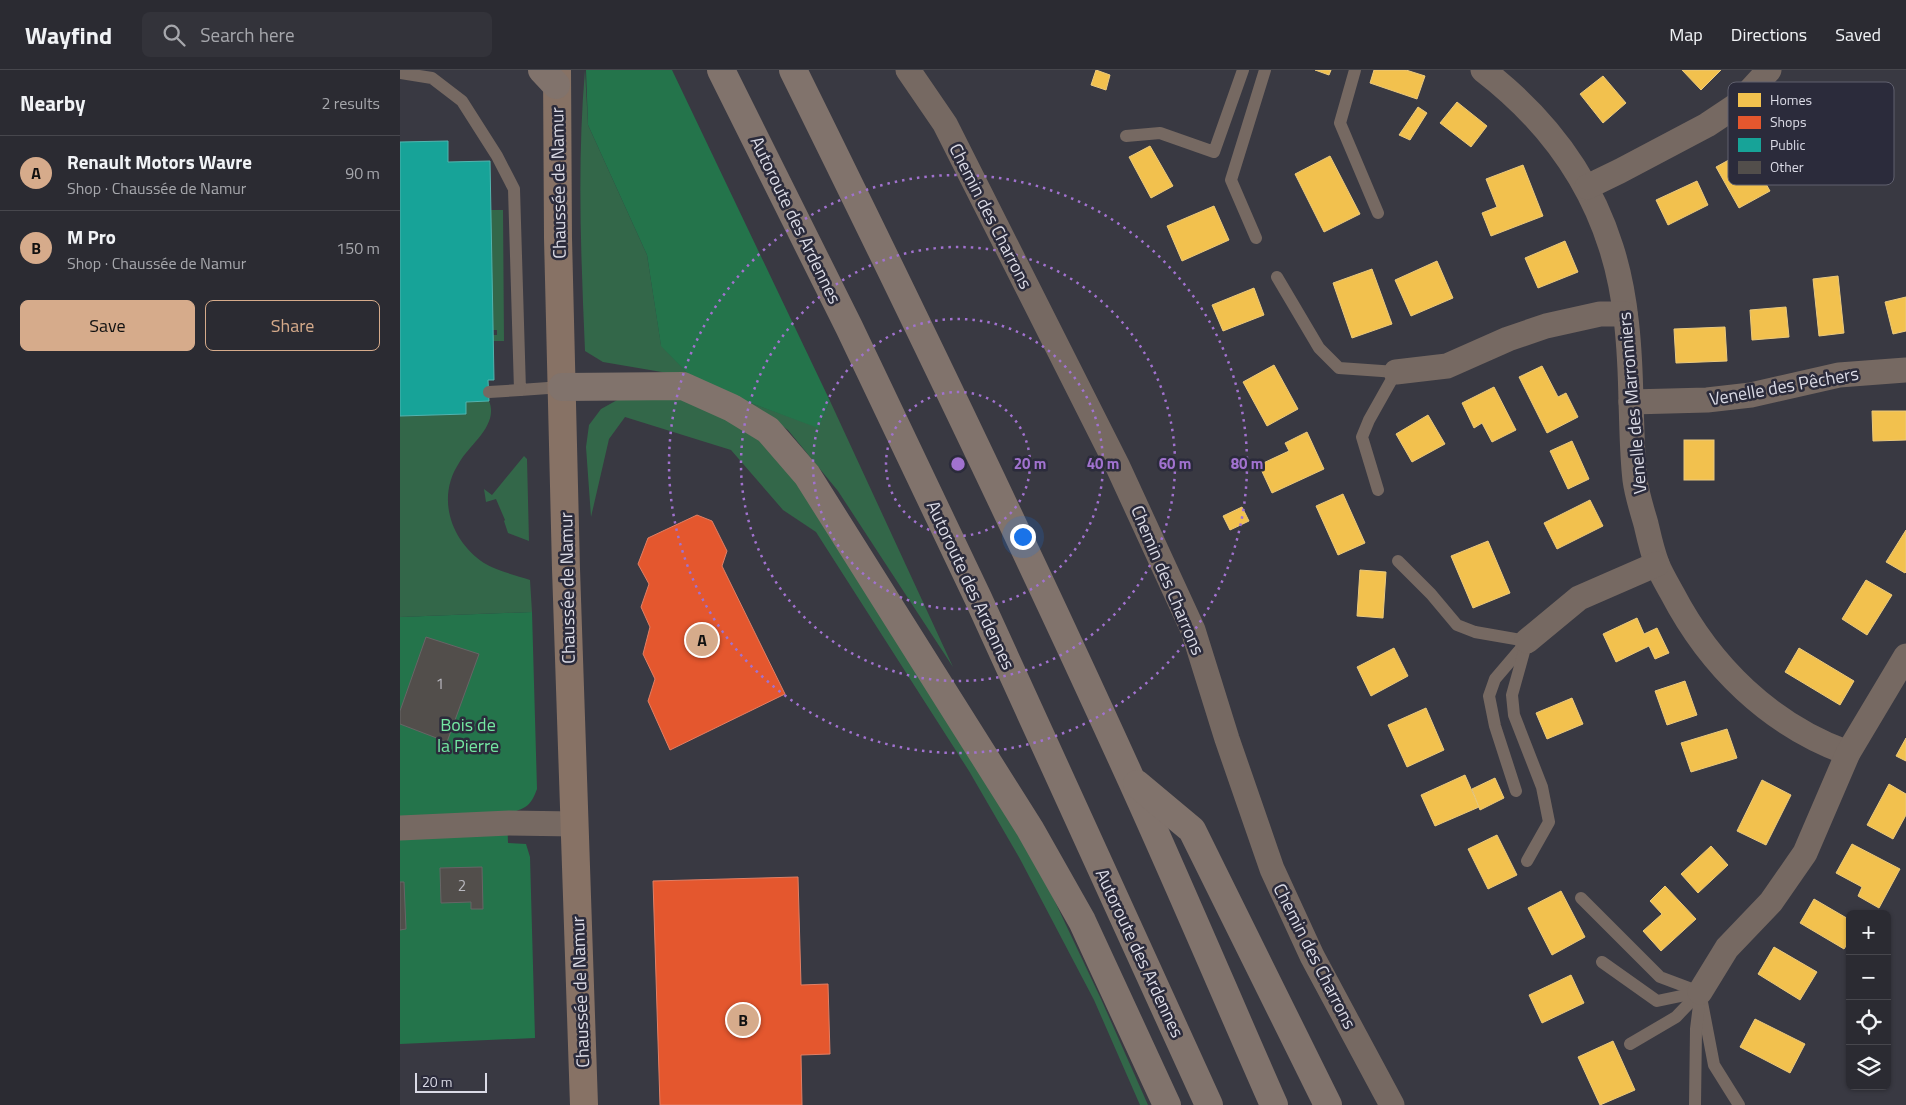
<!DOCTYPE html>
<meta charset="utf-8">
<style>
body{margin:0;font-family:"Titillium Web",sans-serif;background:#33333a;color:#f1f3f6}
.controls{position:absolute;right:15px;bottom:15px;display:grid;overflow:hidden;border-radius:8px;box-shadow:0 1px 4px #0004}
.controls button{width:45px;height:45px;display:grid;place-items:center;padding:0;border:0;border-bottom:1px solid #47474d;background:#2b2b32;color:#f1f3f6;font:25px sans-serif}
.scale{position:absolute;left:15px;bottom:12px;width:72px;box-sizing:border-box;padding-left:5px;border:2px solid #dbdbe6;border-top:0;font-size:14px;line-height:18px;white-space:nowrap;color:#dbdbe6;-webkit-text-stroke:4px #2b2b3b;paint-order:stroke}
.you{position:absolute;left:622px;top:466px;width:18px;height:18px;margin:-12px;border:4px solid #fff;border-radius:50%;background:#1a73e8;box-shadow:0 0 0 8px #1a73e833}
.badge{display:grid;place-items:center;width:32px;height:32px;border-radius:50%;background:#d6ab8b;color:#111;font-size:16px;font-weight:700}
.pin{position:absolute;translate:-50% -50%;border:2px solid #fff;box-shadow:0 1px 5px #0006}
.list{margin:0;padding:0;list-style:none}
h2{display:flex;justify-content:space-between;align-items:center;height:65px;margin:0;padding:0 20px;font-size:21px}
h2 small{font-size:16px;font-weight:400;color:#a6a7ac}
.list li{display:grid;grid-template-columns:32px 1fr auto;gap:15px;align-items:center;box-sizing:border-box;height:75px;padding:0 20px;border-top:1px solid #47474d}
.list b{display:block;font-size:19px;white-space:nowrap}
.list p{margin:0;font-size:16px;white-space:nowrap;color:#a6a7ac}
.list em{font-size:16px;font-style:normal;color:#a6a7ac}
.actions{display:flex;gap:10px;padding:15px 20px}
.actions a{flex:1;padding:11px 0;border:1px solid #d6ab8b;border-radius:8px;text-align:center;font-size:18px;color:#d6ab8b}
.actions .main{background:#d6ab8b;color:#111}
.icon{flex:none;width:28px;height:28px;fill:none;stroke:currentColor;stroke-width:2;stroke-linecap:round;stroke-linejoin:round}
.map{position:relative;flex:none;width:1506px;height:1035px;overflow:hidden}
header{display:flex;align-items:center;gap:30px;box-sizing:border-box;height:70px;padding:0 25px;background:#2b2b32;border-bottom:1px solid #47474d}
header strong{font-size:24px}
nav{display:flex;gap:28px;margin-inline-start:auto;font-size:18px}
.search{width:350px;height:45px;background:#33333a;display:flex;align-items:center;gap:12px;box-sizing:border-box;padding:0 18px;border-radius:8px;color:#a6a7ac;font-size:19px}
main{display:flex}
aside{flex:1;background:#2b2b32}
.map>svg:first-child{display:block}
.green{fill:#336749}
.forest{fill:#24744b}
.homes{fill:#f2c14e;stroke:#ebc97c}
.shops{fill:#e4572e;stroke:#e17f65}
.public{fill:#17a398;stroke:#52b4af}
.building{fill:#524e4b;stroke:#676566}
.lines{fill:none;stroke-linecap:round;stroke-linejoin:round}
.service{stroke:#766962;stroke-width:12}
.minor{stroke:#766962;stroke-width:25}
.primary{stroke:#877265;stroke-width:28}
.motorway{stroke:#81736c;stroke-width:28}
.ring{fill:none;stroke:#a172cf;stroke-width:2.5;stroke-dasharray:2.5 5}
.labels{text-anchor:middle;dominant-baseline:central;stroke-width:5;stroke-linejoin:round;paint-order:stroke}
.number-label{font-size:15px;fill:#b9b8bf}
.street-label{font-size:18px;fill:#dbdbe6;stroke:#2b2b3b}
.park-label{font-size:18px;fill:#74e8a2;stroke:#2b2b3b}
.key{fill:#2b2b3b;stroke:#60606e;stroke-width:1}
.key-label{font-size:14px;fill:#dbdbe6}
.centre{fill:#a172cf;stroke:#2b2b3b;stroke-width:2.5}
.ring-label{font-size:15px;text-anchor:middle;font-weight:bold;fill:#a172cf;stroke:#2b2b3b;stroke-width:5;stroke-linejoin:round;paint-order:stroke}
</style>
<header>
<strong>Wayfind</strong>
<div class="search"><svg class="icon" aria-label="search" viewBox="0 0 24 24"><circle cx="10" cy="10" r="6"/><path d="M15 15l6 6"/></svg>Search here</div>
<nav><a>Map</a><a>Directions</a><a>Saved</a></nav>
</header>
<main>
<aside>
<h2>Nearby<small>2 results</small></h2>
<ul class="list">
<li><span class="badge">A</span><div><b>Renault Motors Wavre</b><p>Shop · Chaussée de Namur</p></div><em>90 m</em></li>
<li><span class="badge">B</span><div><b>M Pro</b><p>Shop · Chaussée de Namur</p></div><em>150 m</em></li>
</ul>
<div class="actions"><a class="main">Save</a><a>Share</a></div>
</aside>
<div class="map">
<svg width="1506" height="1035" viewBox="0 0 1506 1035">
<rect width="100%" height="100%" fill="#393942"/>
<!-- green -->
<g class="green">
<path d="M185,0L188,55L247,185L261,275L291,307L203,292L185,281C181,188 177,93 185,0Z"/>
<path d="M91,140H103L104,271H93V265H97V260H92Z"/>
<path d="M279,327L330,346L387,393L632,783L701,929L748,1035H740L694,930L620,789L569,701L416,462L383,440L331,380L225,347L209,369L191,447L186,377L189,355L201,339L219,329Z"/>
<path d="M89,331C99,355 70,374 59,393C36,428 51,471 84,493C97,501 115,505 130,510L132,542L0,547V346L66,344V332Z"/>
<path d="M430,331L553,597L438,421L388,360L348,332L418,357Z"/>
<path d="M124,386L127,389L129,471L108,463L104,451L105,450L96,429L86,432L84,419L92,425Z"/>
</g>
<!-- forest -->
<g class="forest">
<path d="M186,0H272L430,331L418,358L348,332L291,307L261,276L247,185L188,55Z"/>
<path d="M132,542L137,719C130,738 125,738 107,744L108,773L126,774L130,787L135,968L0,974V547Z"/>
</g>
<!-- homes -->
<g class="homes">
<path d="M696,0L710,5L706,20L691,15Z"/>
<path d="M915,0H931L929,5Z"/>
<path d="M974,0H1006L1025,6L1017,29L970,13Z"/>
<path d="M1282,0H1321L1301,20Z"/>
<path d="M1203,6L1226,33L1203,53L1180,24Z"/>
<path d="M1057,32L1087,56L1071,77L1040,53Z"/>
<path d="M1018,37L1027,43L1010,70L999,65Z"/>
<path d="M750,76L773,116L751,128L729,87Z"/>
<path d="M1347,80L1370,121L1339,138L1316,97Z"/>
<path d="M930,86L960,144L924,162L895,104Z"/>
<path d="M1123,95L1143,146L1091,166L1082,143L1097,137L1086,109Z"/>
<path d="M1297,111L1308,135L1268,155L1256,130Z"/>
<path d="M814,136L829,170L782,191L767,156Z"/>
<path d="M1165,171L1178,202L1138,218L1125,188Z"/>
<path d="M1037,191L1053,228L1011,246L995,210Z"/>
<path d="M972,199L992,254L952,268L933,213Z"/>
<path d="M1438,206L1444,263L1419,266L1413,209Z"/>
<path d="M854,218L864,245L823,261L812,235Z"/>
<path d="M1506,227V261L1493,264L1485,232Z"/>
<path d="M1386,237L1389,267L1352,270L1350,240Z"/>
<path d="M1325,257L1327,291L1276,293L1274,259Z"/>
<path d="M874,295L898,339L867,356L843,312Z"/>
<path d="M1142,296L1158,327L1166,323L1178,347L1147,363L1119,307Z"/>
<path d="M1094,317L1116,360L1092,372L1082,353L1074,358L1062,333Z"/>
<path d="M1472,341H1506V370L1473,371Z"/>
<path d="M1028,345L1045,374L1012,392L996,364Z"/>
<path d="M907,362L924,399L872,423L859,395L889,381L885,373Z"/>
<rect x="1284" y="370" width="30" height="40"/>
<path d="M1172,371L1189,409L1168,419L1150,381Z"/>
<path d="M943,424L965,473L938,485L916,436Z"/>
<path d="M1190,430L1203,456L1157,479L1144,453Z"/>
<path d="M842,437L849,451L830,460L823,446Z"/>
<path d="M1506,460V502L1505,503L1486,492Z"/>
<path d="M1088,471L1110,523L1073,538L1051,486Z"/>
<path d="M960,500L986,502L983,548L957,546Z"/>
<path d="M1466,510L1492,525L1467,565L1442,549Z"/>
<path d="M1237,548L1244,564L1257,558L1269,583L1255,589L1249,576L1216,592L1203,564Z"/>
<path d="M994,578L1008,606L971,626L957,597Z"/>
<path d="M1399,578L1454,611L1440,635L1385,602Z"/>
<path d="M1285,611L1297,645L1267,655L1255,621Z"/>
<path d="M1172,628L1183,654L1147,669L1136,643Z"/>
<path d="M1026,638L1044,680L1007,697L988,655Z"/>
<path d="M1327,659L1337,688L1291,702L1281,673Z"/>
<path d="M1506,668V691L1496,686Z"/>
<path d="M1065,705L1079,737L1035,756L1021,725Z"/>
<path d="M1095,708L1104,728L1080,740L1072,719Z"/>
<path d="M1362,710L1391,725L1366,775L1337,761Z"/>
<path d="M1489,714L1506,724V745L1493,769L1467,755Z"/>
<path d="M1097,765L1117,805L1088,819L1068,779Z"/>
<path d="M1452,774L1500,799L1479,838L1458,826L1462,817L1436,803Z"/>
<path d="M1311,776L1328,795L1298,823L1281,804Z"/>
<path d="M1265,816L1296,849L1261,881L1243,861L1262,844L1250,831Z"/>
<path d="M1161,821L1185,867L1152,885L1128,838Z"/>
<path d="M1414,829L1450,850V870L1444,879L1400,853Z"/>
<path d="M1374,877L1417,902L1400,930L1358,904Z"/>
<path d="M1171,905L1184,933L1142,953L1129,925Z"/>
<path d="M1355,949L1405,974L1390,1003L1340,977Z"/>
<path d="M1213,971L1235,1020L1200,1035L1178,987Z"/>
</g>
<!-- shops -->
<g class="shops">
<path d="M297,445L312,451L327,481L322,496L385,624L270,680L248,631L255,609L243,584L250,557L241,537L249,514L238,494L248,468Z"/>
<path d="M398,807L401,915L428,914L430,984L401,985L402,1035H260L253,811Z"/>
</g>
<!-- public -->
<path class="public" d="M48,71V92L90,91L94,310H88L89,331L66,332V344L0,346V72Z"/>
<!-- building -->
<g class="building">
<path d="M26,567L79,584L47,672L0,654V641Z"/>
<path d="M82,797L83,839H71V832L41,833L40,798Z"/>
<path d="M0,812H4L6,859L0,860Z"/>
</g>
<g class="lines">
<!-- service -->
<g class="service">
<path d="M955,0L940,53L978,143"/>
<path d="M0,3L32,8L62,31L97,86L114,119L120,320L162,317"/>
<path d="M726,66L760,63L814,82L843,0"/>
<path d="M856,168L831,110L865,0"/>
<path d="M877,207L919,278L939,298L996,302L969,350L962,367L978,420"/>
<path d="M89,322L120,320"/>
<path d="M998,491L1031,524L1057,555L1075,562L1127,571"/>
<path d="M1116,721L1095,656L1089,626L1095,609L1124,575"/>
<path d="M1127,791L1149,752L1142,717L1114,645L1112,625L1127,571"/>
<path d="M1181,828L1260,907L1300,922"/>
<path d="M1202,892L1257,931L1300,922"/>
<path d="M1300,922L1314,995L1339,1035"/>
<path d="M1230,974L1276,947L1300,922"/>
<path d="M1295,1035L1296,959L1299,935"/>
</g>
<!-- minor -->
<g class="minor">
<path d="M508,0L545,54L718,397L793,560L827,669L872,799L912,886L992,1035"/>
<path d="M1083,0C1144,47 1188,104 1211,177C1227,226 1230,281 1231,332C1232,358 1232,384 1235,410C1237,425 1242,440 1246,454C1249,467 1252,481 1257,494C1261,504 1267,514 1272,523C1310,596 1370,655 1448,683"/>
<path d="M1187,117L1220,101L1307,55L1337,35L1369,0"/>
<path d="M996,302L1047,296L1108,269L1146,256L1200,244H1225"/>
<path d="M1231,332L1307,330L1351,325L1439,305L1506,300"/>
<path d="M1127,571L1179,528L1257,494"/>
<path d="M0,758L109,753L175,754"/>
<path d="M1300,922L1327,878L1371,832L1405,783L1448,683L1506,586"/>
</g>
<!-- primary -->
<path class="primary" d="M157,0L158,168L166,499L184,1035"/>
<!-- motorway -->
<g class="motorway">
<path d="M142,0L156,15"/>
<path d="M321,0L449,257L578,528L809,1035"/>
<path d="M393,0C509,235 623,471 731,709C780,817 826,926 874,1035"/>
<path d="M162,317L283,316L332,338L368,360L407,405L630,759L682,851L767,1035"/>
<path d="M737,714L792,760L928,1035"/>
</g>
</g>
<!-- distance rings -->
<g class="ring">
<circle cx="558" cy="394" r="72"/>
<circle cx="558" cy="394" r="145"/>
<circle cx="558" cy="394" r="217"/>
<circle cx="558" cy="394" r="289"/>
</g>
<g class="labels">
<!-- number labels -->
<g class="number-label">
<text x="40" y="613">1</text>
<text x="62" y="815">2</text>
</g>
<!-- street labels -->
<g class="street-label">
<text transform="translate(158 113) rotate(-91)">Chaussée de Namur</text>
<text transform="translate(591 146) rotate(63)">Chemin des Charrons</text>
<text transform="translate(396 150) rotate(64)">Autoroute des Ardennes</text>
<text transform="translate(1384 316) rotate(-10)">Venelle des Pêchers</text>
<text transform="translate(1232 333) rotate(-95)">Venelle des Marronniers</text>
<text transform="translate(768 510) rotate(67)">Chemin des Charrons</text>
<text transform="translate(571 515) rotate(65)">Autoroute des Ardennes</text>
<text transform="translate(167 518) rotate(-91)">Chaussée de Namur</text>
<text transform="translate(740 883) rotate(65)">Autoroute des Ardennes</text>
<text transform="translate(915 886) rotate(63)">Chemin des Charrons</text>
<text transform="translate(180 922) rotate(-92)">Chaussée de Namur</text>
</g>
<!-- park labels -->
<g class="park-label">
<text x="68" y="654">Bois de<tspan x="68" dy="21">la Pierre</tspan></text>
</g>
</g>
<!-- legend -->
<rect x="1328" y="12" width="166" height="103" rx="8" class="key"/>
<rect x="1338" y="23" width="23" height="14" fill="#f2c14e"/>
<rect x="1338" y="46" width="23" height="13" fill="#e4572e"/>
<rect x="1338" y="68" width="23" height="14" fill="#17a398"/>
<rect x="1338" y="91" width="23" height="13" fill="#524e4b"/>
<g class="key-label">
<text x="1370" y="35">Homes</text>
<text x="1370" y="57">Shops</text>
<text x="1370" y="80">Public</text>
<text x="1370" y="102">Other</text>
</g>
<circle cx="558" cy="394" r="8" class="centre"/>
<g class="ring-label">
<text x="630" y="399">20 m</text>
<text x="703" y="399">40 m</text>
<text x="775" y="399">60 m</text>
<text x="847" y="399">80 m</text>
</g>
</svg>
<div class="controls">
<button>+</button>
<button>−</button>
<button><svg class="icon" aria-label="locate" viewBox="0 0 24 24"><circle cx="12" cy="12" r="6"/><path d="M12 2v4M12 18v4M2 12h4M18 12h4"/></svg></button>
<button><svg class="icon" aria-label="layers" viewBox="0 0 24 24"><path d="M12 4l9 5-9 5-9-5zM3 14l9 5 9-5"/></svg></button>
</div>
<div class="scale">20 m</div>
<div class="you"></div>
<div class="pin badge" style="left:302px;top:570px">A</div>
<div class="pin badge" style="left:343px;top:950px">B</div>
</div>
</main>
